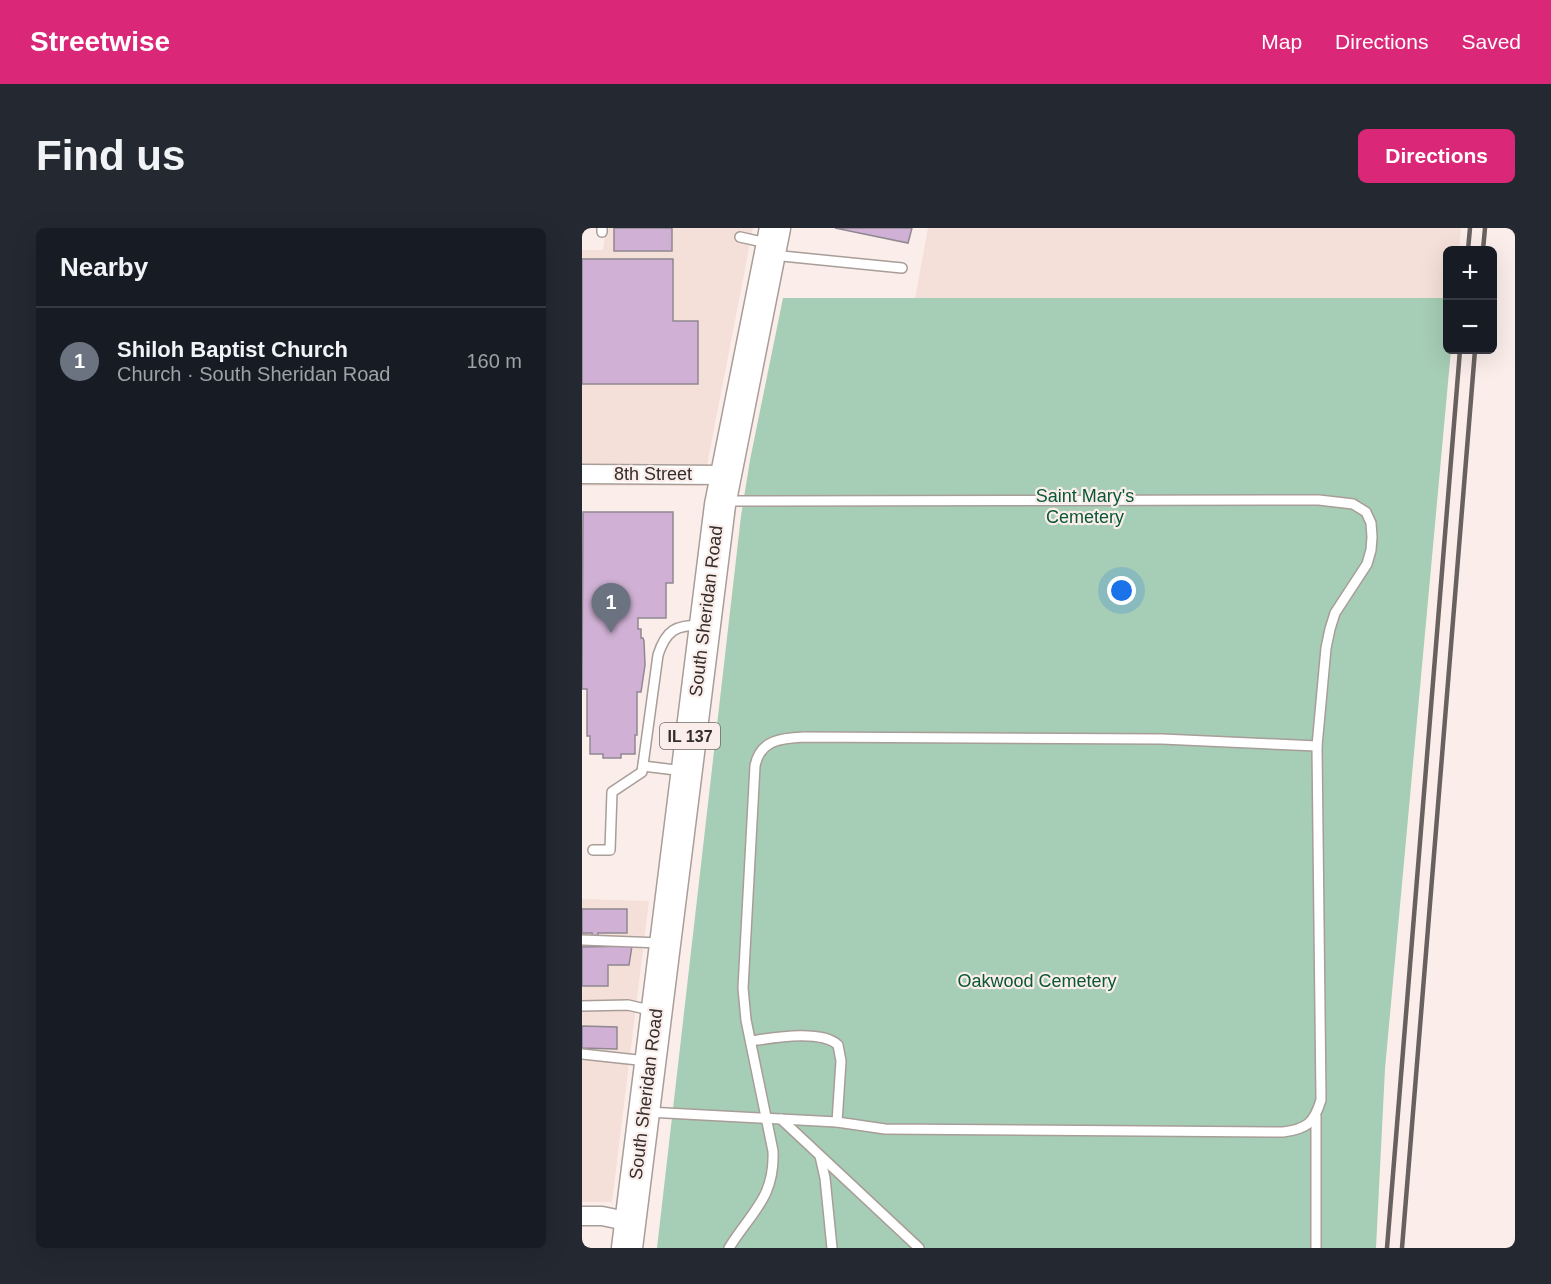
<!DOCTYPE html>
<meta charset="utf-8">
<style>
body{margin:0;font-family:Arial,sans-serif;background:#242831;color:#f1f3f6}
.controls{position:absolute;right:18px;top:18px;display:grid;overflow:hidden;border-radius:9px;box-shadow:0 6px 24px #0002}
.controls button{width:54px;height:54px;display:grid;place-items:center;padding:0;border:0;border-bottom:2px solid #363941;background:#171b24;color:#f1f3f6;font:30px sans-serif}
.you{position:absolute;left:540px;top:363px;width:21px;height:21px;margin:-15px;border:4px solid #fff;border-radius:50%;background:#1a73e8;box-shadow:0 0 0 9px #1a73e833}
.badge{display:grid;place-items:center;width:39px;height:39px;border-radius:50%;background:#db2777;color:#fff;font-size:20px;font-weight:700}
.pin{position:absolute;translate:-50% -50px;filter:drop-shadow(0 2px 3px #0008)}
.pin::after{content:'';position:absolute;top:32px;width:21px;height:18px;background:inherit;clip-path:polygon(0 0,100% 0,50% 100%)}
.list{margin:0;padding:0;list-style:none}
h2{display:flex;justify-content:space-between;align-items:center;height:78px;margin:0;padding:0 24px;font-size:26px}
h2 small{font-size:20px;font-weight:400;color:#9ea1a6}
.list li{display:grid;grid-template-columns:39px 1fr auto;gap:18px;align-items:center;box-sizing:border-box;height:108px;padding:0 24px;border-top:2px solid #363941}
.list b{display:block;font-size:22px;white-space:nowrap}
.list p{margin:0;font-size:20px;white-space:nowrap;color:#9ea1a6}
.list em{font-size:20px;font-style:normal;color:#9ea1a6}
.map{position:relative;flex:none;width:933px;height:1020px;overflow:hidden;border-radius:9px}
header{display:flex;align-items:center;gap:36px;box-sizing:border-box;height:84px;padding:0 30px;background:#db2777;color:#fff}
header strong{font-size:28px}
nav{display:flex;gap:33px;margin-inline-start:auto;font-size:21px}
.intro{display:flex;align-items:center;justify-content:space-between;box-sizing:border-box;height:144px;padding:0 36px}
h1{margin:0;font-size:42px}
.button{padding:15px 27px;border-radius:9px;background:#db2777;color:#fff;font-size:21px;font-weight:700}
main{display:flex;gap:36px;padding:0 36px}
aside{flex:1;background:#171b24;border-radius:9px;box-shadow:0 6px 24px #0002}
.map>svg:first-child{display:block}
.built{fill:#f4e0d8}
.green{fill:#a6cdb5}
.building{fill:#d0b1d5;stroke:#8f8890;stroke-width:1.5}
.lines{fill:none;stroke-linecap:round;stroke-linejoin:round}
.service-casing{stroke:#a89d98;stroke-width:12}
.minor-casing{stroke:#a89d98;stroke-width:21}
.trunk-casing{stroke:#a89d98;stroke-width:33}
.service{stroke:#fff;stroke-width:9}
.minor{stroke:#fff;stroke-width:18}
.trunk{stroke:#fff;stroke-width:30}
.rail{stroke:#68615f;stroke-width:4.5}
.labels{text-anchor:middle;dominant-baseline:central;stroke-width:4.5;stroke-linejoin:round;paint-order:stroke}
.shield{fill:#fbeeea;stroke:#6f6865;stroke-width:1.5}
.shield-label{font-size:16px;font-weight:bold;fill:#332e2c}
.street-label{font-size:18px;fill:#332e2c;stroke:#fbeeea}
.park-label{font-size:18px;fill:#085836;stroke:#fbeeea}
</style>
<header>
<strong>Streetwise</strong>
<nav><a>Map</a><a>Directions</a><a>Saved</a></nav>
</header>
<div class="intro"><h1>Find us</h1><a class="button">Directions</a></div>
<main>
<aside>
<h2>Nearby<small></small></h2>
<ul class="list">
<li><span class="badge" style="background:#6b7280">1</span><div><b>Shiloh Baptist Church</b><p>Church · South Sheridan Road</p></div><em>160 m</em></li>
</ul>
</aside>
<div class="map">
<svg width="933" height="1020" viewBox="0 0 933 1020">
<rect width="100%" height="100%" fill="#fbeeea"/>
<!-- built -->
<g class="built">
<path d="M24,0H171L121,258H0V22H21Z"/>
<path d="M346,0H879L877,22H866L865,70H333Z"/>
<path d="M0,671L67,673L30,974H0Z"/>
</g>
<!-- green -->
<path class="green" d="M201,70H865L866,122H869L803,841L794,1020H75L159,288L168,232Z"/>
<!-- building -->
<g class="building">
<rect x="32" y="0" width="58" height="23"/>
<path d="M253,0H330L326,15Z"/>
<path d="M0,31H91V93H116V156H0Z"/>
<path d="M1,284H91V355H84V390H56V401H59V410H61L62,413L63,437L59,464H55V507H53V526H39V530H21V526H8V508H5V461H0Z"/>
<path d="M0,681H45V705H16V708H10V705H0Z"/>
<path d="M50,718L47,737H26V758H0V719Z"/>
<path d="M0,798L35,799V821L0,820Z"/>
</g>
<g class="lines">
<defs>
<g id="service">
<path d="M20,4V0"/>
<path d="M158,9L185,15"/>
<path d="M190,27L320,40"/>
<path d="M61,538L102,543"/>
<path d="M11,622H28L30,564L60,544L76,427C84,402 94,397 119,397"/>
<path d="M0,712L79,715"/>
<path d="M0,778L46,777L72,783"/>
<path d="M169,813C190,810 239,801 256,817L259,833L255,894"/>
<path d="M0,826L65,833"/>
<path d="M66,884L255,894L303,901L701,904C725,901 732,895 739,872L735,518L744,420L748,401L753,385L785,336L789,322L790,309L789,295L784,284L771,276L737,272L144,273"/>
<path d="M199,891L337,1020"/>
<path d="M238,928L243,950L250,1020"/>
<path d="M147,1020C169,984 193,970 191,923L164,792L161,760L173,538C178,512 199,510 222,509L580,511L735,518"/>
<path d="M734,1020V888"/>
</g>
<g id="minor">
<path d="M0,246L143,247"/>
<path d="M0,988H20L49,994"/>
</g>
<path id="trunk" d="M45,1020L138,277L193,0"/>
</defs>
<!-- service casing -->
<use href="#service" class="service-casing"/>
<!-- minor casing -->
<use href="#minor" class="minor-casing"/>
<!-- trunk casing -->
<use href="#trunk" class="trunk-casing"/>
<!-- service -->
<use href="#service" class="service"/>
<!-- minor -->
<use href="#minor" class="minor"/>
<!-- trunk -->
<use href="#trunk" class="trunk"/>
<!-- rail -->
<g class="rail">
<path d="M886,22L888,0"/>
<path d="M901,22L903,0"/>
<path d="M805,1020L878,122"/>
<path d="M820,1020L893,122"/>
</g>
</g>
<g class="labels">
<!-- shield labels -->
<rect class="shield" x="78" y="495" width="60" height="26" rx="4.5"/>
<g class="shield-label">
<text x="108" y="508">IL 137</text>
</g>
<!-- street labels -->
<g class="street-label">
<text x="71" y="246">8th Street</text>
<text transform="translate(124 383) rotate(-83)">South Sheridan Road</text>
<text transform="translate(64 866) rotate(-83)">South Sheridan Road</text>
</g>
<!-- park labels -->
<g class="park-label">
<text x="503" y="268">Saint Mary's<tspan x="503" dy="21">Cemetery</tspan></text>
<text x="455" y="753">Oakwood Cemetery</text>
</g>
</g>
</svg>
<div class="controls">
<button>+</button>
<button>−</button>
</div>
<div class="you"></div>
<div class="pin badge" style="left:29px;top:405px;background:#6b7280">1</div>
</div>
</main>
